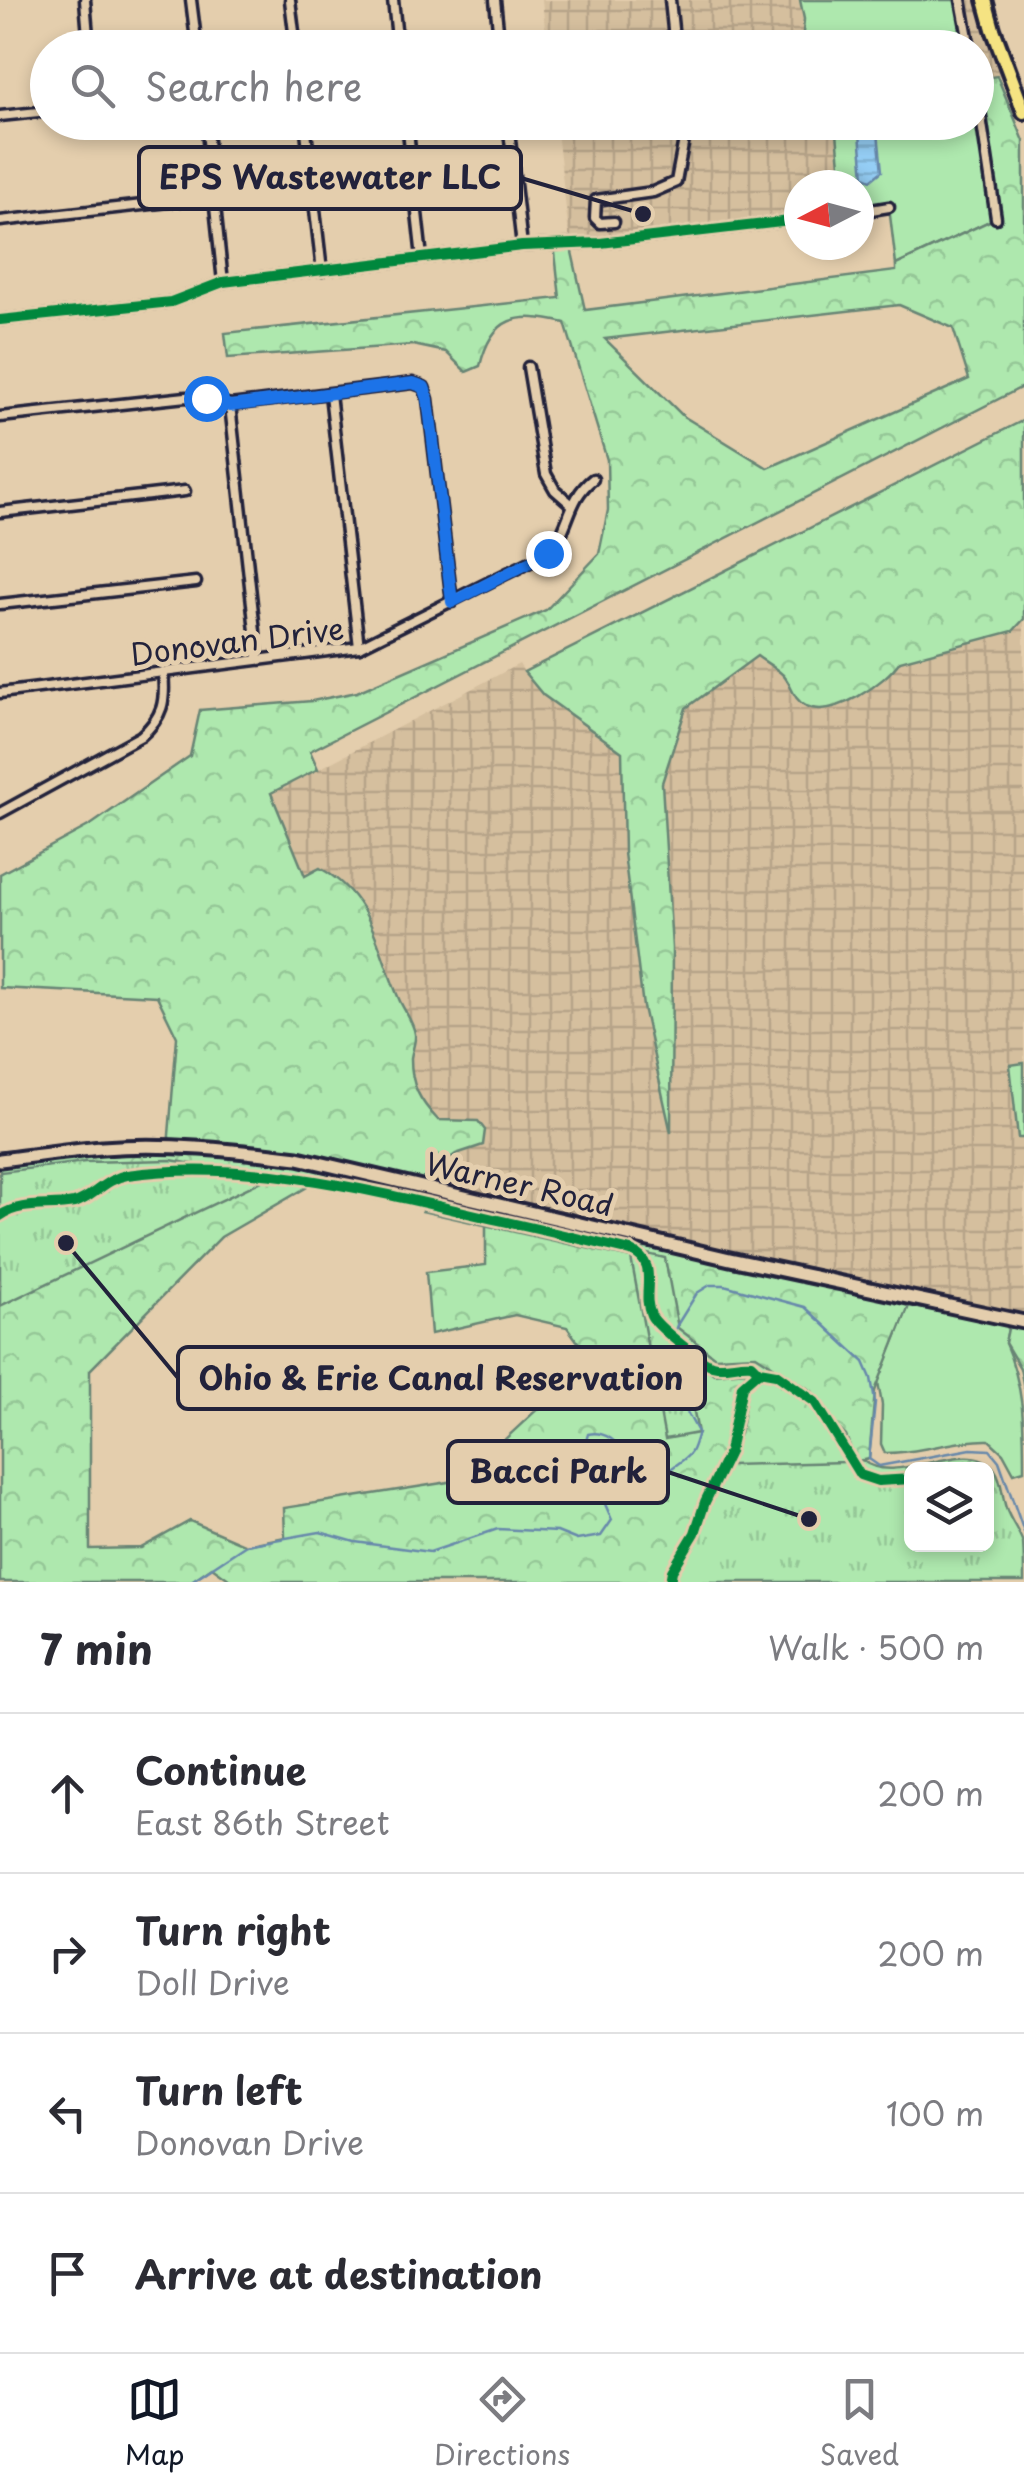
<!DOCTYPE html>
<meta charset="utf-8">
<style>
body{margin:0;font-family:"Playpen Sans",sans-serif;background:#f2f2f3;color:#2b2b33}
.controls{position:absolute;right:30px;bottom:30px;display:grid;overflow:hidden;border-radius:15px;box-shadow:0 5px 15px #0003}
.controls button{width:90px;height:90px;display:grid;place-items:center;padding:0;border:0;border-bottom:2px solid #e1e1e2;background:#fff;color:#2b2b33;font:50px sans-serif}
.compass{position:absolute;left:784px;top:170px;width:90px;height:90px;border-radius:50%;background:#fff;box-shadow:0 5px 15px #0003;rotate:264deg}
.stop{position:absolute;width:30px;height:30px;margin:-22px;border:8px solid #1a73e8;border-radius:50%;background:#fff}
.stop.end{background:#1a73e8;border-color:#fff;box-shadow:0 2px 10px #0008}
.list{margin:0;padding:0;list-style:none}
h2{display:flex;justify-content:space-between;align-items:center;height:130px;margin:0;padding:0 40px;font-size:42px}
h2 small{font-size:32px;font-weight:400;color:#7c7c81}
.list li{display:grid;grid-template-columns:65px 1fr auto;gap:30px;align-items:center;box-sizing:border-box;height:160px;padding:0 40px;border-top:2px solid #e1e1e2}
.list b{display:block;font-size:38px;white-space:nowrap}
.list p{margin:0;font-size:32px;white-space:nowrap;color:#7c7c81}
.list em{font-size:32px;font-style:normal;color:#7c7c81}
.icon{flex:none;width:55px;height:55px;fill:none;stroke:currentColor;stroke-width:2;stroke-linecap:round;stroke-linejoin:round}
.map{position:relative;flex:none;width:1024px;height:1582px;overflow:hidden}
.search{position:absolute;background:#fff;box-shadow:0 5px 15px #0003;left:30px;right:30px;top:30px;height:110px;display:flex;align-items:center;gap:25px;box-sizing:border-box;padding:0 35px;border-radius:55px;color:#7c7c81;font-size:38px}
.sheet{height:770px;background:#fff}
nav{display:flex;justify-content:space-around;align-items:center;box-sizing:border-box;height:140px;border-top:2px solid #e1e1e2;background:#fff;font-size:28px;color:#7c7c81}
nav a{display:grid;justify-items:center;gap:5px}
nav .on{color:#111827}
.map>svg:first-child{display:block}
.industrial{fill:url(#industrial-grid)}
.green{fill:#aee8ae;stroke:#688574;stroke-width:2.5}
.forest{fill:url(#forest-crowns);stroke:#688574;stroke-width:2.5;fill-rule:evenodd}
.park{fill:url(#park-tufts);stroke:#688574;stroke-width:2.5;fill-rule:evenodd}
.water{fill:url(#water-rules);stroke:#6789ab;stroke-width:2.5}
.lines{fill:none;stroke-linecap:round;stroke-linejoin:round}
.stream{stroke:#6789ab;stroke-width:2.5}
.street-casing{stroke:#22223b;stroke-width:15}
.secondary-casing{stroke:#22223b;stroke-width:19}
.primary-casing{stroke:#22223b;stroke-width:20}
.street{stroke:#e4cead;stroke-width:8}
.secondary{stroke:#e4cead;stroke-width:11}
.primary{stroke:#f5e382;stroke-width:12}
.cycleway-casing{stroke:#e4cead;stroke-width:16}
.cycleway{stroke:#00873e;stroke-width:10}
.route{stroke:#1a73e8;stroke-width:12}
.labels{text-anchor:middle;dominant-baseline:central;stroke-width:10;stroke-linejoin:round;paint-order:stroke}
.street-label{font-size:30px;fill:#22223b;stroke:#e4cead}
.leader{fill:none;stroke:#22223b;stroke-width:4}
.callout-dot{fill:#22223b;stroke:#e4cead;stroke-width:4}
.callout{fill:#e4cead;stroke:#22223b;stroke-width:4}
.callout-label{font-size:32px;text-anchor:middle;font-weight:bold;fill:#22223b}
</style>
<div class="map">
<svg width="1024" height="1582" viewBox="0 0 1024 1582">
<defs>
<pattern id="industrial-grid" width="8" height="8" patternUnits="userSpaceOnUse" patternTransform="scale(2.5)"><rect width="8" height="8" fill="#d5bf9e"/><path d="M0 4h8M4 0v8" fill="none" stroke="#b7a489"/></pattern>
<pattern id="forest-crowns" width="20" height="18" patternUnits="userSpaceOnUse" patternTransform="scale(2.5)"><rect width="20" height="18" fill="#aee8ae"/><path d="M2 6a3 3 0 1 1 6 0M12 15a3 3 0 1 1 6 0" fill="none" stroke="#95c797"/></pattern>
<pattern id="park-tufts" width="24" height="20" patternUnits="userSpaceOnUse" patternTransform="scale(2.5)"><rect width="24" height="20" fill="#aee8ae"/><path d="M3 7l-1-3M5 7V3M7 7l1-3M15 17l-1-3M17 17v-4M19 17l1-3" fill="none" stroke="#95c797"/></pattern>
<pattern id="water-rules" width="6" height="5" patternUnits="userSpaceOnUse" patternTransform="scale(2.5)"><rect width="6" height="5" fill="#95cef5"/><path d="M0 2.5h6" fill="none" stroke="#80b1d3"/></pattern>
</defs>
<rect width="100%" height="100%" fill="#e4cead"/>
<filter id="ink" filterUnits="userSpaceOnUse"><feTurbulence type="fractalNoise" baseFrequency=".01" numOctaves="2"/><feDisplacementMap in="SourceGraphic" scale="20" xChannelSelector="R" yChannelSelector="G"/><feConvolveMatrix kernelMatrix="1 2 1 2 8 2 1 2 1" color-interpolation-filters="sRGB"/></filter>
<g filter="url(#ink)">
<!-- industrial -->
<g class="industrial">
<path d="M542,0H985L1009,74L977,79L976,48L547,47Z"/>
<path d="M982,114L896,265L889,207L859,185H799V220L570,243L556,123L976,122Z"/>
<path d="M1024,619V1322L433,1189L271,794L519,664L524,672L714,623L800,688L1013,631Z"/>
</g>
<!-- green -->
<g class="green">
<path d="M800,0H961L970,47H802L804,19Z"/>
<path d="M977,83L996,218L896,265L889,207L859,212V185H842L836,123L976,122Z"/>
<path d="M1024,1063V1138H1018L1010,1065Z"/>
<path d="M912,1298L1010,1319L1005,1343C1024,1387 1024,1421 1024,1470L1014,1473L1003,1453L989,1440C953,1439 920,1454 885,1453L881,1444L882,1405L878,1382Z"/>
</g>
<!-- forest -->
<g class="forest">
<path d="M997,76L1024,141V386L310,751L318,769L271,793L305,876L320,868C374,898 376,947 399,999C403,1009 414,1023 415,1034C416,1042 412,1050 411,1058C411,1085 419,1100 438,1120L478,1121L485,1130L483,1145L456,1154L428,1174L433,1189L340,1168L221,1237L90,1370V1549L141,1548L190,1521L246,1545L285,1537L284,1508L461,1480L570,1379L586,1353L567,1327L515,1315L431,1334L426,1272L486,1265V1201L912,1298L875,1391L869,1459L856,1462L670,1582H233L212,1567L190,1582H0V1160L168,1147L177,1037L157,996L0,988V874L92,824L190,756L200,710L312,701L357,692L546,610L599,554L608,510L607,460L565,323C518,312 492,315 480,366L466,372L446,352L413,345L228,358L225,333L560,298L554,244L570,243L585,310L896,271V265L996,218L976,79ZM899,305L953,328L969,379L768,468L683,416L605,339Z"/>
<path d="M1024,420V619L1013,631L900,661C885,683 834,719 806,706C792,699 792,684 783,675C776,668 765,662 757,656L686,708L662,783L672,948L671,1133L643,1007L624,853L622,752L543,695L524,672Z"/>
<path d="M1010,1319L1024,1322V1388L1020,1368L1005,1343Z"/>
</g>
<!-- park -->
<g class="park">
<path d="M171,1160L264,1177V1180L0,1306V1172L85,1162Z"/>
<path d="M423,1203L665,1258L678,1328L715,1357L756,1355L812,1391L831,1420L846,1436L856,1461L862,1460C897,1489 969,1433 995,1470C1002,1479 1002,1497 1006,1508C1010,1520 1019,1531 1023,1543C1024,1554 1024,1570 1024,1582H670L667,1571L681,1558L702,1496L716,1474L732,1427L738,1386L747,1371L714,1374L683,1354L698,1433L665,1439L631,1258L422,1211ZM770,1375L810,1403L822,1425L839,1443L844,1462L730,1465L741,1430L748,1385L758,1376ZM912,1470H986V1544H912Z"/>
</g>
<!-- water -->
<path class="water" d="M859,123H877L882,171L871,180L864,177Z"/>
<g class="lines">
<!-- stream -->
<path class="stream" d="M190,1582L246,1545L320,1532L355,1542L430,1552L498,1529L557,1532L577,1540L601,1536L612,1520L598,1488L580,1462L588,1434C626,1425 636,1497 672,1468C691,1454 691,1457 698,1432L687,1412L672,1340L677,1325L697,1293L710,1285H724L805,1307L864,1362L871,1378L875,1402L869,1459L879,1466L971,1449L990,1450L999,1461L1024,1532"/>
<defs>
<g id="street">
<path d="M85,0L89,48"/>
<path d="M191,0L197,48"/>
<path d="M290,0L296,48"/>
<path d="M393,0L398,48"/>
<path d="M495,0L500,48"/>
<path d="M670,0L675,48"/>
<path d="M961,0L970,48"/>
<path d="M976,83L996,218"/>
<path d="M0,116L48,111"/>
<path d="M206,122L223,282"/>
<path d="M305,122L322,271"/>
<path d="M407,122L422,258"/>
<path d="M508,122L522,246"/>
<path d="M859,212L889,207"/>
<path d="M0,221L214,197"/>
<path d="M614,222L600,223L595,218L596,200L653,192L676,182L685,134L684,122"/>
<path d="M0,320L171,302L223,282L522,246L600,243L799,220"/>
<path d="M528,367L546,474L555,490L571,504"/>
<path d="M330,394L359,647"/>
<path d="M230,405L258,658"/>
<path d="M0,417L186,397L207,398L230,405L413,383L424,387L428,399L452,602"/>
<path d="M0,512L185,491"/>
<path d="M0,604L196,582"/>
<path d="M0,693L359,647L548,553C571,529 566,500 593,479"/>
<path d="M0,813L141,736C163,717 166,701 163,673"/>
</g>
<path id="secondary" d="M0,1160C34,1156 68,1151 102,1148C167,1143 233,1150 298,1158L730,1259L1024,1322"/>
<path id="primary" d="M985,0L993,29L1024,112"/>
</defs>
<!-- street casing -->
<use href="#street" class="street-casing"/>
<!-- secondary casing -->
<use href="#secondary" class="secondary-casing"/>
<!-- primary casing -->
<use href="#primary" class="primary-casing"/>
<!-- street -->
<use href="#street" class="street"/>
<!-- secondary -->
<use href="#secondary" class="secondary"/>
<!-- primary -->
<use href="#primary" class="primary"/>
<defs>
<g id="cycleway">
<path d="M0,320L171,302L223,282L522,246L600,243L799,220"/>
<path d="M0,1216C22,1201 48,1208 74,1203C92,1199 104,1179 127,1175C252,1158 377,1192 498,1220C543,1230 586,1240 631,1251C661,1264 640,1292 651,1315C656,1326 701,1362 712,1365C725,1369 739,1362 752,1364L759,1371L776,1374L815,1402L860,1475L878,1481L912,1479"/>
<path d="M670,1582L672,1571L695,1533L705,1502L729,1452L742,1386L759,1371"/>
</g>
</defs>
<!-- cycleway casing -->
<use href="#cycleway" class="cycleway-casing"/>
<!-- cycleway -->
<use href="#cycleway" class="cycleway"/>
</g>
</g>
<g class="lines" filter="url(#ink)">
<!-- route -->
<path class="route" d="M206,398L230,406L413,383L424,387L428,399L452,602L548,553"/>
</g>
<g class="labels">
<!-- street labels -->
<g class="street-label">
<text transform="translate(237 640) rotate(-7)">Donovan Drive</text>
<text transform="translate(520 1183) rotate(13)">Warner Road</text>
</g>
</g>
<!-- callouts -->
<path class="leader" d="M643 214L521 178M66 1243L178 1378M809 1519L668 1472"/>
<g class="callout-dot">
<circle cx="643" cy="214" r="10"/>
<circle cx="66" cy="1243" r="10"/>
<circle cx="809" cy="1519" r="10"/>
</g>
<g class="callout">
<rect x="139" y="147" width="382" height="62" rx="10"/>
<rect x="178" y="1347" width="527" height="62" rx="10"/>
<rect x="448" y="1441" width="220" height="62" rx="10"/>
</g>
<g class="callout-label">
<text x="330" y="189">EPS Wastewater LLC</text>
<text x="441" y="1390">Ohio &amp; Erie Canal Reservation</text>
<text x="558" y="1483">Bacci Park</text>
</g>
</svg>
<div class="controls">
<button><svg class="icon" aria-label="layers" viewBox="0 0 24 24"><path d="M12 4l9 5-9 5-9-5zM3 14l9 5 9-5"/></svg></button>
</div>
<svg class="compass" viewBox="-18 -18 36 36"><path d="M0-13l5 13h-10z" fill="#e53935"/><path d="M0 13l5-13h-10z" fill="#7c7c81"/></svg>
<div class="stop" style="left:206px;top:398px"></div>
<div class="stop end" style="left:548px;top:553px"></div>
<div class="search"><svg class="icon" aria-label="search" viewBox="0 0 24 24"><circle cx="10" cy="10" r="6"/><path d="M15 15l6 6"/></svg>Search here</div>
</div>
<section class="sheet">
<h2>7 min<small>Walk · 500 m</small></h2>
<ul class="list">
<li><svg class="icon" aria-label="ahead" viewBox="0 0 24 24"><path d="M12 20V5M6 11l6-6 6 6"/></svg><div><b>Continue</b><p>East 86th Street</p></div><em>200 m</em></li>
<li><svg class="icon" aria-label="right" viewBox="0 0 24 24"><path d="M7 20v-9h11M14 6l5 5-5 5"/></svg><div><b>Turn right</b><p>Doll Drive</p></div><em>200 m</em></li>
<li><svg class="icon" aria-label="left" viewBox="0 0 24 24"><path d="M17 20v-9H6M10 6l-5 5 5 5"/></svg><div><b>Turn left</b><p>Donovan Drive</p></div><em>100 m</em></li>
<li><svg class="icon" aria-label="arrive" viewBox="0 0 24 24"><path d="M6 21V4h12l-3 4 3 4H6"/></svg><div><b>Arrive at destination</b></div></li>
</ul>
</section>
<nav>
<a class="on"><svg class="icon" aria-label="map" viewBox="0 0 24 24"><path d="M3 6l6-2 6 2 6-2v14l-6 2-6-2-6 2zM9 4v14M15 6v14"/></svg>Map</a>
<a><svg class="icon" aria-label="directions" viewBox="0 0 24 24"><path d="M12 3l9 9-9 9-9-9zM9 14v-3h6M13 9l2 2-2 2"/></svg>Directions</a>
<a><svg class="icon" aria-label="saved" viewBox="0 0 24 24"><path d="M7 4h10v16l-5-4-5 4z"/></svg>Saved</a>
</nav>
